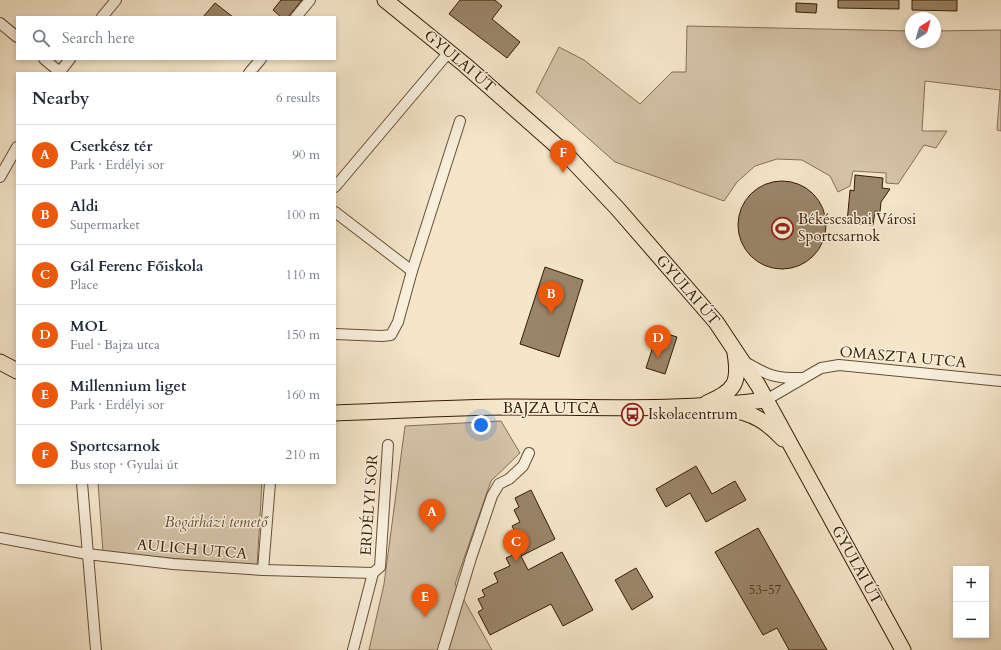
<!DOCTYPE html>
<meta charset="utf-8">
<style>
body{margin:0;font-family:Cardo,serif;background:#f2f2f3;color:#1f2937}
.controls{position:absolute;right:12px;bottom:12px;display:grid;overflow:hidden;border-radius:0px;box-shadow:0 2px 6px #0003}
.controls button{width:36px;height:36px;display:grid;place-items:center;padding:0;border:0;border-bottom:1px solid #e0e1e3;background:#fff;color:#1f2937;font:20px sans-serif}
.compass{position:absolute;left:905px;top:12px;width:36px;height:36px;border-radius:50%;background:#fff;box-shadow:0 2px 6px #0003;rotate:37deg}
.you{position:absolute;left:481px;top:425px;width:14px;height:14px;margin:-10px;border:3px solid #fff;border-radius:50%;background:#1a73e8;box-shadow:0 0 0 6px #1a73e833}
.badge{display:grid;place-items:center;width:26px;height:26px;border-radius:50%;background:#ea580c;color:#fff;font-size:13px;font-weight:700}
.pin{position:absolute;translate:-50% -33px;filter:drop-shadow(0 1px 2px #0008)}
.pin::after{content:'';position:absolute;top:21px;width:14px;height:12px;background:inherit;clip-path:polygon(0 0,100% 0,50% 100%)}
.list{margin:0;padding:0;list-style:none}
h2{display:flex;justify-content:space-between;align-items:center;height:52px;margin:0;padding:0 16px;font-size:17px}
h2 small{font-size:13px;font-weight:400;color:#747a83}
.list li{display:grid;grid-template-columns:26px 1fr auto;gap:12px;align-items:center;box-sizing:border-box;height:60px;padding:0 16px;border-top:1px solid #e0e1e3}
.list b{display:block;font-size:15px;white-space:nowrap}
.list p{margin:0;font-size:13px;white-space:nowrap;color:#747a83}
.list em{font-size:13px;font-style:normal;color:#747a83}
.icon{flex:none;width:22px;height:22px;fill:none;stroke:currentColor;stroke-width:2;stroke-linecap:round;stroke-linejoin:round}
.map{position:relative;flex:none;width:1001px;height:650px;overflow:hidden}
.search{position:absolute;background:#fff;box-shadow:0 2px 6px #0003;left:16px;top:16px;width:320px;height:44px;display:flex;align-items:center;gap:10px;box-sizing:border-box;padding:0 14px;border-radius:0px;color:#747a83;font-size:15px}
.panel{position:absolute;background:#fff;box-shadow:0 2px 6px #0003;left:16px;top:72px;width:320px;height:412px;border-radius:0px}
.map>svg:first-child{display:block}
.green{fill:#d5c3a8;stroke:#866f54}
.building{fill:#9a8569;stroke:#371b00}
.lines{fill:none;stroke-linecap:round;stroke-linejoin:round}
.minor-casing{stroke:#664e32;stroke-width:12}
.primary-casing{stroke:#371b00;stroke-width:17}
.minor{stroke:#f8efdd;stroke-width:10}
.primary{stroke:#f5e6ca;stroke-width:15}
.labels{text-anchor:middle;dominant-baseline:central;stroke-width:3;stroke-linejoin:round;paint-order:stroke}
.number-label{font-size:13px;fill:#50361a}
.street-label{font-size:15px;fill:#371b00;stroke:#f8efdd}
.poi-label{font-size:15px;fill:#371b00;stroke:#f8efdd;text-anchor:start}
.park-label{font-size:15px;font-style:italic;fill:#664d32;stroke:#f8efdd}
</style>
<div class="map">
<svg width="1001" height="650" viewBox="0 0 1001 650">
<rect width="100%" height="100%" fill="#f5e6ca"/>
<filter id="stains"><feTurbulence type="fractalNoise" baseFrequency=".005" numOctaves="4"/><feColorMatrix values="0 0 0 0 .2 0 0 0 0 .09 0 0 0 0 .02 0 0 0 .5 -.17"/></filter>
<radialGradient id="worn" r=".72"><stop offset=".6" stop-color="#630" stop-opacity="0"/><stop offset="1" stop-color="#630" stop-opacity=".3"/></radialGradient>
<!-- green -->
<g class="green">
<path d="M687,26L911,31V42H935V31L1001,30V131L997,130L1000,90L925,81L922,131H947L936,148L924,145L898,184L886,183V173L853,171L850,186L838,192L830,176L802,160L777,159L755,166L737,182L724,201L615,162L536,92L559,47L584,60L640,104L672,72H686Z"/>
<path d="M501,421L520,453L491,481L455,584L492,650H369L384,584L405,426Z"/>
<path d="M98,483H262L257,566L103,552Z"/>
</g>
<!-- building -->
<g class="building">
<path d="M281,0H302L288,17H281L273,10Z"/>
<path d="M460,0H495L502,6L492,19L520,42L507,58L449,14Z"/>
<path d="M838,0H899V9L838,8Z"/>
<path d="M912,0H957V11L912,10Z"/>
<path d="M215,3L233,17H203Z"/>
<path d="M796,3L817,4L816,13L796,12Z"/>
<path d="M855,175L883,178L882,188L890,189L881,202L880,212L875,211L873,225L847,223L850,190L854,191Z"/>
<circle cx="782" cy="225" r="44"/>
<path d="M545,267L583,280L559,357L520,344Z"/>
<path d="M658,331L677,337L665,374L646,368Z"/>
<path d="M696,466L712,494L735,481L746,500L706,522L690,493L666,507L656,489Z"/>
<path d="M531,490L555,539L521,556L528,570L562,552L593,610L563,626L551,604L490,635L478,612L483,609L478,599L485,596L482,590L498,582L494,573L510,566L506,558L513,555L507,543L518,537L512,526L520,522L514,510L519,507L515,498Z"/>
<path d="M758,528L827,650H789L777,628L763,635L715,552Z"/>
<path d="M636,568L653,597L632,610L615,580Z"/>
</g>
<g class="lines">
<defs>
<g id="minor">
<path d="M102,17L116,0"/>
<path d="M296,17L310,0"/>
<path d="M0,23L17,37"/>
<path d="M44,59L61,73"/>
<path d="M59,73L70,59"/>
<path d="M249,73L261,59"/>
<path d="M0,177L17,147"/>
<path d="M335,187L449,52"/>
<path d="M335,212L412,271"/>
<path d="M335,334L382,336L391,335L398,322L412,271L460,121"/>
<path d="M745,362C767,375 776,379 802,378"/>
<path d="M766,400L821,368L839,365L1001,381"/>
<path d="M82,483L96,650"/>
<path d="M0,538L87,554L173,564L263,570L373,573L380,567L388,445"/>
<path d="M263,570L270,483"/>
<path d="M353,650L373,573"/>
<path d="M443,650L471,558L492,496L499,484L509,479L523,466L529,453"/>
</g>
<g id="primary">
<path d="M385,0L465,65L566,154L617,208L716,322L758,385L903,650"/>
<path d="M0,362L17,371"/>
<path d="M707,403C735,391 740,383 735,353"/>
<path d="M728,409C753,413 766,421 783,439"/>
<path d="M335,413C394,411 453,407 511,407C596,407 682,411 766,400"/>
</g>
</defs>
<!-- minor casing -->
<use href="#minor" class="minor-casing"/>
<!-- primary casing -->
<use href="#primary" class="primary-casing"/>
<!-- minor -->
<use href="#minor" class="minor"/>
<!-- primary -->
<use href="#primary" class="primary"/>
</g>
<!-- icons -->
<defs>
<symbol id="stadium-ring" viewBox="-11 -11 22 22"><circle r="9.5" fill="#f8efdd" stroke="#8f2418" stroke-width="1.5"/><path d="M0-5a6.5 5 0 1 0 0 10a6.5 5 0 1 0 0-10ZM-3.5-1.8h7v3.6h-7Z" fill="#8f2418"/></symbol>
<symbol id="bus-ring" viewBox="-11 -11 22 22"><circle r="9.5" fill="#f8efdd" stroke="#8f2418" stroke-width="1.5"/><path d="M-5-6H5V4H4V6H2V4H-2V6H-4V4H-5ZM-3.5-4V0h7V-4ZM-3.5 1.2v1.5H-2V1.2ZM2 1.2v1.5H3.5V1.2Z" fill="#8f2418"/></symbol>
</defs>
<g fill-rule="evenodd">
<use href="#stadium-ring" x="770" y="216" width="25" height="25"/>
<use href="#bus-ring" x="620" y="402" width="25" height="25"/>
</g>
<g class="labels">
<!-- number labels -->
<g class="number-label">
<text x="765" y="590">53-57</text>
</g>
<!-- street labels -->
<g class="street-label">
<text transform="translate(460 61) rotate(40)">GYULAI ÚT</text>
<text transform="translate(688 290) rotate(49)">GYULAI ÚT</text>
<text transform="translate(903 357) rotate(5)">OMASZTA UTCA</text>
<text x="551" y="408">BAJZA UTCA</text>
<text transform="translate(369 505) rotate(-86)">ERDÉLYI SOR</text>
<text transform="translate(192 549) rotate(5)">AULICH UTCA</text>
<text transform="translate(857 565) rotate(61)">GYULAI ÚT</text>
</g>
<!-- poi labels -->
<g class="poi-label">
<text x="798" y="219">Békéscsabai Városi<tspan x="798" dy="17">Sportcsarnok</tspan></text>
<text x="648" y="414">Iskolacentrum</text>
</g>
<!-- park labels -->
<g class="park-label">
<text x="216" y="522">Bogárházi temető</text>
</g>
</g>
<rect width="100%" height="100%" filter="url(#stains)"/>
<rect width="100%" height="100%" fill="url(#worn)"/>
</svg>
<div class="controls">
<button>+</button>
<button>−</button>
</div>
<svg class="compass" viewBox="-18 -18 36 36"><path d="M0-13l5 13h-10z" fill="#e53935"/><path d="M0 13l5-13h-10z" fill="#747a83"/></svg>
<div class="you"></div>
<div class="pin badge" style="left:432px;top:532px">A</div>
<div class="pin badge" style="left:551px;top:314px">B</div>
<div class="pin badge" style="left:516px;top:562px">C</div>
<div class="pin badge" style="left:658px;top:358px">D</div>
<div class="pin badge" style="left:425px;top:617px">E</div>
<div class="pin badge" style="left:563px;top:173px">F</div>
<div class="search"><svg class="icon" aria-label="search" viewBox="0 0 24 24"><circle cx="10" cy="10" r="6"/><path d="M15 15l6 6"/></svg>Search here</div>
<section class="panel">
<h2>Nearby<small>6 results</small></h2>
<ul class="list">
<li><span class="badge">A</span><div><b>Cserkész tér</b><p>Park · Erdélyi sor</p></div><em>90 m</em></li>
<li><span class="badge">B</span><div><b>Aldi</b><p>Supermarket</p></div><em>100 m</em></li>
<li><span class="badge">C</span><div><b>Gál Ferenc Főiskola</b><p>Place</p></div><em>110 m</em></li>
<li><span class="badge">D</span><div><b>MOL</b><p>Fuel · Bajza utca</p></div><em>150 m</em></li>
<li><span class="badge">E</span><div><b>Millennium liget</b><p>Park · Erdélyi sor</p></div><em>160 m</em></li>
<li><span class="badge">F</span><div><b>Sportcsarnok</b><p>Bus stop · Gyulai út</p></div><em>210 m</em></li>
</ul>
</section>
</div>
